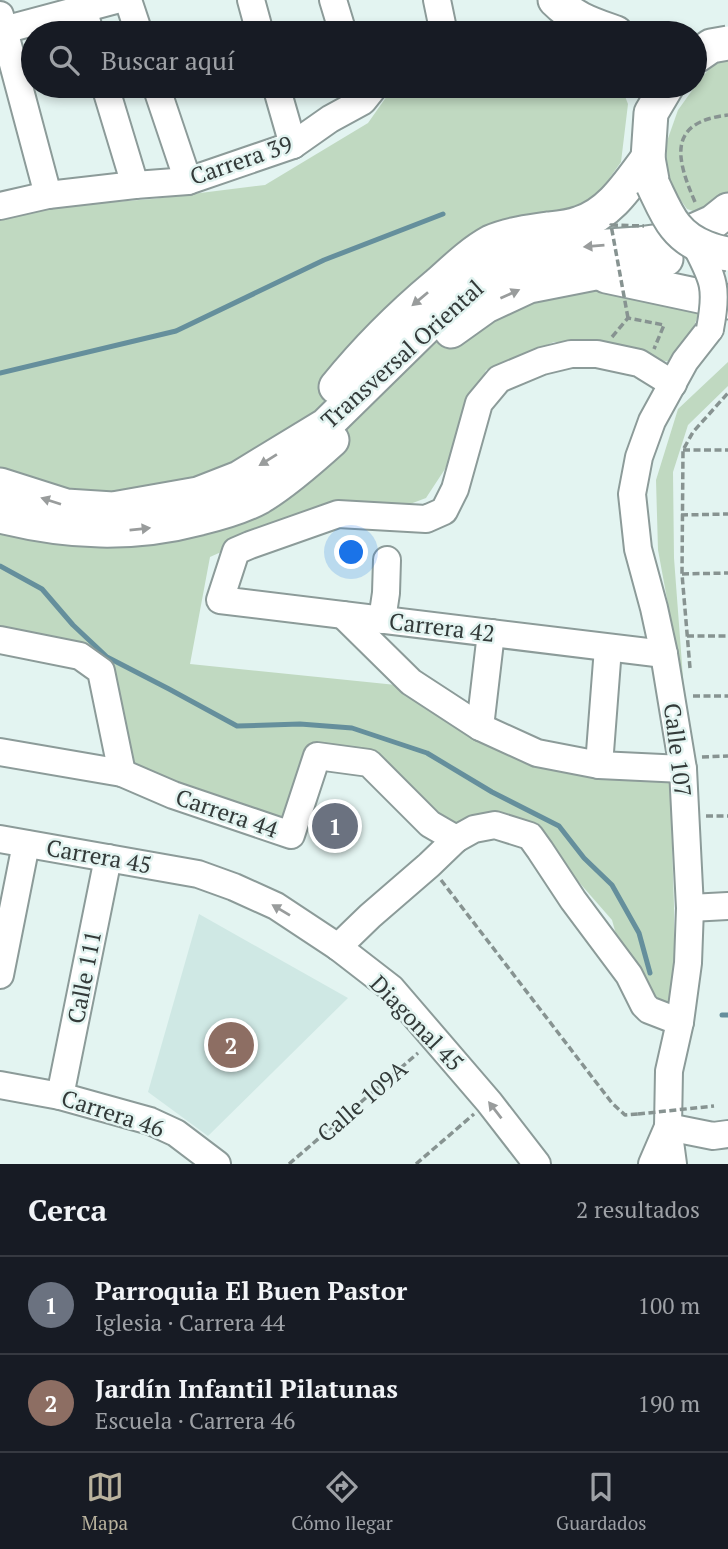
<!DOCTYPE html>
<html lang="es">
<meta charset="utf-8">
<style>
body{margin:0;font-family:"PT Serif",serif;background:#20242c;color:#f1f3f6}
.you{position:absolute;left:352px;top:553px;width:24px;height:24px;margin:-18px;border:5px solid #fff;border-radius:50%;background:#1a73e8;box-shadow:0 0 0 10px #1a73e833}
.badge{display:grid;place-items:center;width:46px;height:46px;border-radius:50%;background:#b9b29d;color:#fff;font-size:23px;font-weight:700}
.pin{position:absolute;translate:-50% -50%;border:4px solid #fff;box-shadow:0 2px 7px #0006}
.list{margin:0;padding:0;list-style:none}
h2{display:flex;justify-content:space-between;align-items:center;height:91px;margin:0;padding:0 28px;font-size:30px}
h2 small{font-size:23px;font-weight:400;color:#9ea1a6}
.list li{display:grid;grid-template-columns:46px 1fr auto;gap:21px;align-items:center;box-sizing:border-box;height:98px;padding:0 28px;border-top:2px solid #363941}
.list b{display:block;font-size:26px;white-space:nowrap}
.list p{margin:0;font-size:23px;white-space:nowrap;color:#9ea1a6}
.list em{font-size:23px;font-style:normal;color:#9ea1a6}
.icon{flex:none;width:38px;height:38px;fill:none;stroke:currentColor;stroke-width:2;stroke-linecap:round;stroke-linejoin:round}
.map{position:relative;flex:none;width:728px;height:1164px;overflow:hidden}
.search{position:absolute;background:#171b24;box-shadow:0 4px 10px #0003;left:21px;right:21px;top:21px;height:77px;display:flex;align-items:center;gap:18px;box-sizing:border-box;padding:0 24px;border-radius:38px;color:#9ea1a6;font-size:26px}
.sheet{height:287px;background:#171b24}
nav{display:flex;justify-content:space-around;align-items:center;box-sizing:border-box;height:98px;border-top:2px solid #363941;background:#171b24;font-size:19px;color:#9ea1a6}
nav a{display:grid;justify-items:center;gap:4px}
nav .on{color:#b9b29d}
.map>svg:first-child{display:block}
.built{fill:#cfe8e4}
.green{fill:#c0d9c1}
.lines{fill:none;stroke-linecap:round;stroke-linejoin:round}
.stream{stroke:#658f9c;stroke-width:5}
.minor-casing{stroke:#8c9b99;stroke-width:30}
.major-casing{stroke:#8c9b99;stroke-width:37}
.path{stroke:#879391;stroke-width:3.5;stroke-dasharray:7 3.5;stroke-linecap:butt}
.minor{stroke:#fff;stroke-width:26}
.major{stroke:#fff;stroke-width:33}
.minor-bridge-casing{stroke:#8c9b99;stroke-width:30;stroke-linecap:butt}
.major-bridge-casing{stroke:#8c9b99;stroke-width:37;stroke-linecap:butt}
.path-bridge{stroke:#879391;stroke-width:3.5;stroke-dasharray:7 3.5;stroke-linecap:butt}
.minor-bridge{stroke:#fff;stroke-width:26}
.major-bridge{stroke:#fff;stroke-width:33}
.oneway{fill:#999c9c}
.labels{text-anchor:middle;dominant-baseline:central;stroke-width:5;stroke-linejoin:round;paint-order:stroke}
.street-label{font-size:23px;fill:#333a39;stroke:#e3f4f1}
</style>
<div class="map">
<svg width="728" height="1164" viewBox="0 0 728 1164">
<rect width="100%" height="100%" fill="#e3f4f1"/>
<!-- built -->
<path class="built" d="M199,914L348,998L208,1136L148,1092Z"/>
<!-- green -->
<g class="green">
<path d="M728,56V200L705,215L687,209L677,195L667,173L666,144L678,110L701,78L719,59Z"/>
<path d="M394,86H621L628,104L621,162L594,200L601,288L699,312L690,338L671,362L554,342L486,370L445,469L426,498L402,507L299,517L210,557L190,664L406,686L484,738L670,780L674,906V1005L644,995L623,959L612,920L556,856L456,825L321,749L286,827L138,770L130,754L107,669L0,628V219L48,207L152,199L265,185L368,123Z"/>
<path d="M728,362V386L688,425L673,472L674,558L684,691L658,550L656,480L678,409Z"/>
</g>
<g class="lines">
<!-- stream -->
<g class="stream">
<path d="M0,373L176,331L324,260L443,214"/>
<path d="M0,566L42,589L73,625L107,657L169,689L237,726L300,724L352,728L427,753L492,792L559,826L584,858L612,885L639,933L650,973"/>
<path d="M722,1015H728"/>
</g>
<defs>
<g id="minor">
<path d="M81,0L90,33"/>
<path d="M128,0L139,33"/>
<path d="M251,0L260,33"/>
<path d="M333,0L343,33"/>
<path d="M437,0L443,29"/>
<path d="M0,15L48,195"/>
<path d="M0,31L116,0"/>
<path d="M105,86L135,185"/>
<path d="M156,86L188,181"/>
<path d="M276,86L293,145"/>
<path d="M0,206L48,195L135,185L188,181L293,145L330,119L363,101L375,86"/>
<path d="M343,615L411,682L480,727L537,753L599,765L683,769"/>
<path d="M382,620L386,593L387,560"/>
<path d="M0,640L80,656L101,671L122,773"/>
<path d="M664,654L220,600L236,551L250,545L338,514L426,519L444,511L455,489L479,403L499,379L542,361L571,354H597L639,363L673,384"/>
<path d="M480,727L491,633"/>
<path d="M0,752L122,773L173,795L291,835L317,756L369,763L430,824L456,839"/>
<path d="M599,765L608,648"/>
<path d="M0,839L198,874L234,887L276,906L338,947L391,988L489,1102L537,1164"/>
<path d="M690,908L728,906"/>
<path d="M338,947L370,916L429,865L456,839L474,829L495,825L530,836L540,850L573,900L629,975L644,1005L649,1010L680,1022"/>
<path d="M0,975L26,844"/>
<path d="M0,1085L60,1096L150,1121L176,1133L217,1164"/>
<path d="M60,1096L108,858"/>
<path d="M668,1127L713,1136L728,1134"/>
<path d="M652,1164L668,1127"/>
<path d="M673,1164L668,1127L669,1071L680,1022L688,963L690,908L683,769L664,654L654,608L638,549L632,494L639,457L652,421L685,361L710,329"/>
</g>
<g id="major">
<path d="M555,0C574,19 591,24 616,33"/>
<path d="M652,180L648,158L651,113L667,86"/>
<path d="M606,276L728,302"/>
<path d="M451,331L486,306L529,286L666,259"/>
<path d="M336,387C366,350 400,316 437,285C454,270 471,253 491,242C509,234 529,232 548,229C558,228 570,227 580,223C611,213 629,183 648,158"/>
<path d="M0,485L66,506L113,509L198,494L239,478L326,425L432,321L457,299L482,281L521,261L563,249L638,244L675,239L713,222L728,210"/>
<path d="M0,516C69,533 132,536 200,518C221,513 242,507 260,497C285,482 311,459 332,440"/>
</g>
</defs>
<!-- minor casing -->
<use href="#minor" class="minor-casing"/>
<!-- major casing -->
<use href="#major" class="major-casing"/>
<!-- path -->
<g class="path">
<path d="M695,202C676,158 667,122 728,115"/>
<path d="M612,337L628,318L664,325L654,349"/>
<path d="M683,450H728"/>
<path d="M681,515L728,514"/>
<path d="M682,574L728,573"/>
<path d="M687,636H728"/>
<path d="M690,668L682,574L683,450L693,432L728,393"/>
<path d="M693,696H728"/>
<path d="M702,757L728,756"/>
<path d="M706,816H728"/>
<path d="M441,880L612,1103L625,1115L638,1114"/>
<path d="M289,1164L418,1053"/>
<path d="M416,1164L474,1114"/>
</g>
<!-- minor -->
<use href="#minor" class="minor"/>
<!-- major -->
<use href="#major" class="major"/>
<defs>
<path id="minor-bridge" d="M695,244C714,280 718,288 710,329"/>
<g id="major-bridge">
<path d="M695,57L711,46L728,43"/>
<path d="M653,185C667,214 674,236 706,248C714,251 720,253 728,254"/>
</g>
</defs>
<!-- minor-bridge casing -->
<use href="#minor-bridge" class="minor-bridge-casing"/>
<!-- major-bridge casing -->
<use href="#major-bridge" class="major-bridge-casing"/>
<!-- path-bridge -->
<g class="path-bridge">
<path d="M628,318L611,225L644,226"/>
<path d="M638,1114L714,1106"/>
</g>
<!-- minor-bridge -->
<use href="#minor-bridge" class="minor-bridge"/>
<!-- major-bridge -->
<use href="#major-bridge" class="major-bridge"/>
</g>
<!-- one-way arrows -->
<defs><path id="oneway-solid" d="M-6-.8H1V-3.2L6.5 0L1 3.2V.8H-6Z" transform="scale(1.75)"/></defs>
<g class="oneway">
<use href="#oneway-solid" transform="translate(594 246) rotate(175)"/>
<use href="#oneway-solid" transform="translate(510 294) rotate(-24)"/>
<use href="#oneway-solid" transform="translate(420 299) rotate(140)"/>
<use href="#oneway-solid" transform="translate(268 460) rotate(148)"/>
<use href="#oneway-solid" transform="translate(51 501) rotate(-162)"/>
<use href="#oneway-solid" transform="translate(140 529) rotate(-6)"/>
<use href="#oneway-solid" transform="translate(281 910) rotate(-149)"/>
<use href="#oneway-solid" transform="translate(495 1110) rotate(-128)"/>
</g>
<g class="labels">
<!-- street labels -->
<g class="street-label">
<text transform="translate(241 160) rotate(-19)">Carrera 39</text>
<text transform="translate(402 354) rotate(-42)">Transversal Oriental</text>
<text transform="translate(442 627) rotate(7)">Carrera 42</text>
<text transform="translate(678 750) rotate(83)">Calle 107</text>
<text transform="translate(227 813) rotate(19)">Carrera 44</text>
<text transform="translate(99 856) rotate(10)">Carrera 45</text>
<text transform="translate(84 977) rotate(-79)">Calle 111</text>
<text transform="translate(417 1023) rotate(46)">Diagonal 45</text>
<text transform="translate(362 1101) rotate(-41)">Calle 109A</text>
<text transform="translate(113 1113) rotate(18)">Carrera 46</text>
</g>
</g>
</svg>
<div class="you"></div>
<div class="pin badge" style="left:335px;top:826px;background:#6b7280">1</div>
<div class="pin badge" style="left:231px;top:1045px;background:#8d6e63">2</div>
<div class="search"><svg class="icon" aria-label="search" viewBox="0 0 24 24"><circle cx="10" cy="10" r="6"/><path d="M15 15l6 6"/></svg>Buscar aquí</div>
</div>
<section class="sheet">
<h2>Cerca<small>2 resultados</small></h2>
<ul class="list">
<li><span class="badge" style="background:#6b7280">1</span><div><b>Parroquia El Buen Pastor</b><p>Iglesia · Carrera 44</p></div><em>100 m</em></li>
<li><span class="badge" style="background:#8d6e63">2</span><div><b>Jardín Infantil Pilatunas</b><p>Escuela · Carrera 46</p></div><em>190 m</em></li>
</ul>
</section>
<nav>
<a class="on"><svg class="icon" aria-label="map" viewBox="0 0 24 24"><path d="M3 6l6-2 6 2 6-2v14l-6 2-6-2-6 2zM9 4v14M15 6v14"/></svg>Mapa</a>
<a><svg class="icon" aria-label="directions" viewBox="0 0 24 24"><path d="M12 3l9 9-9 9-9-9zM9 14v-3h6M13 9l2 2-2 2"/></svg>Cómo llegar</a>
<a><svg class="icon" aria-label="saved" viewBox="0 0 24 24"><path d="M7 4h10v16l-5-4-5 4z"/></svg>Guardados</a>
</nav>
